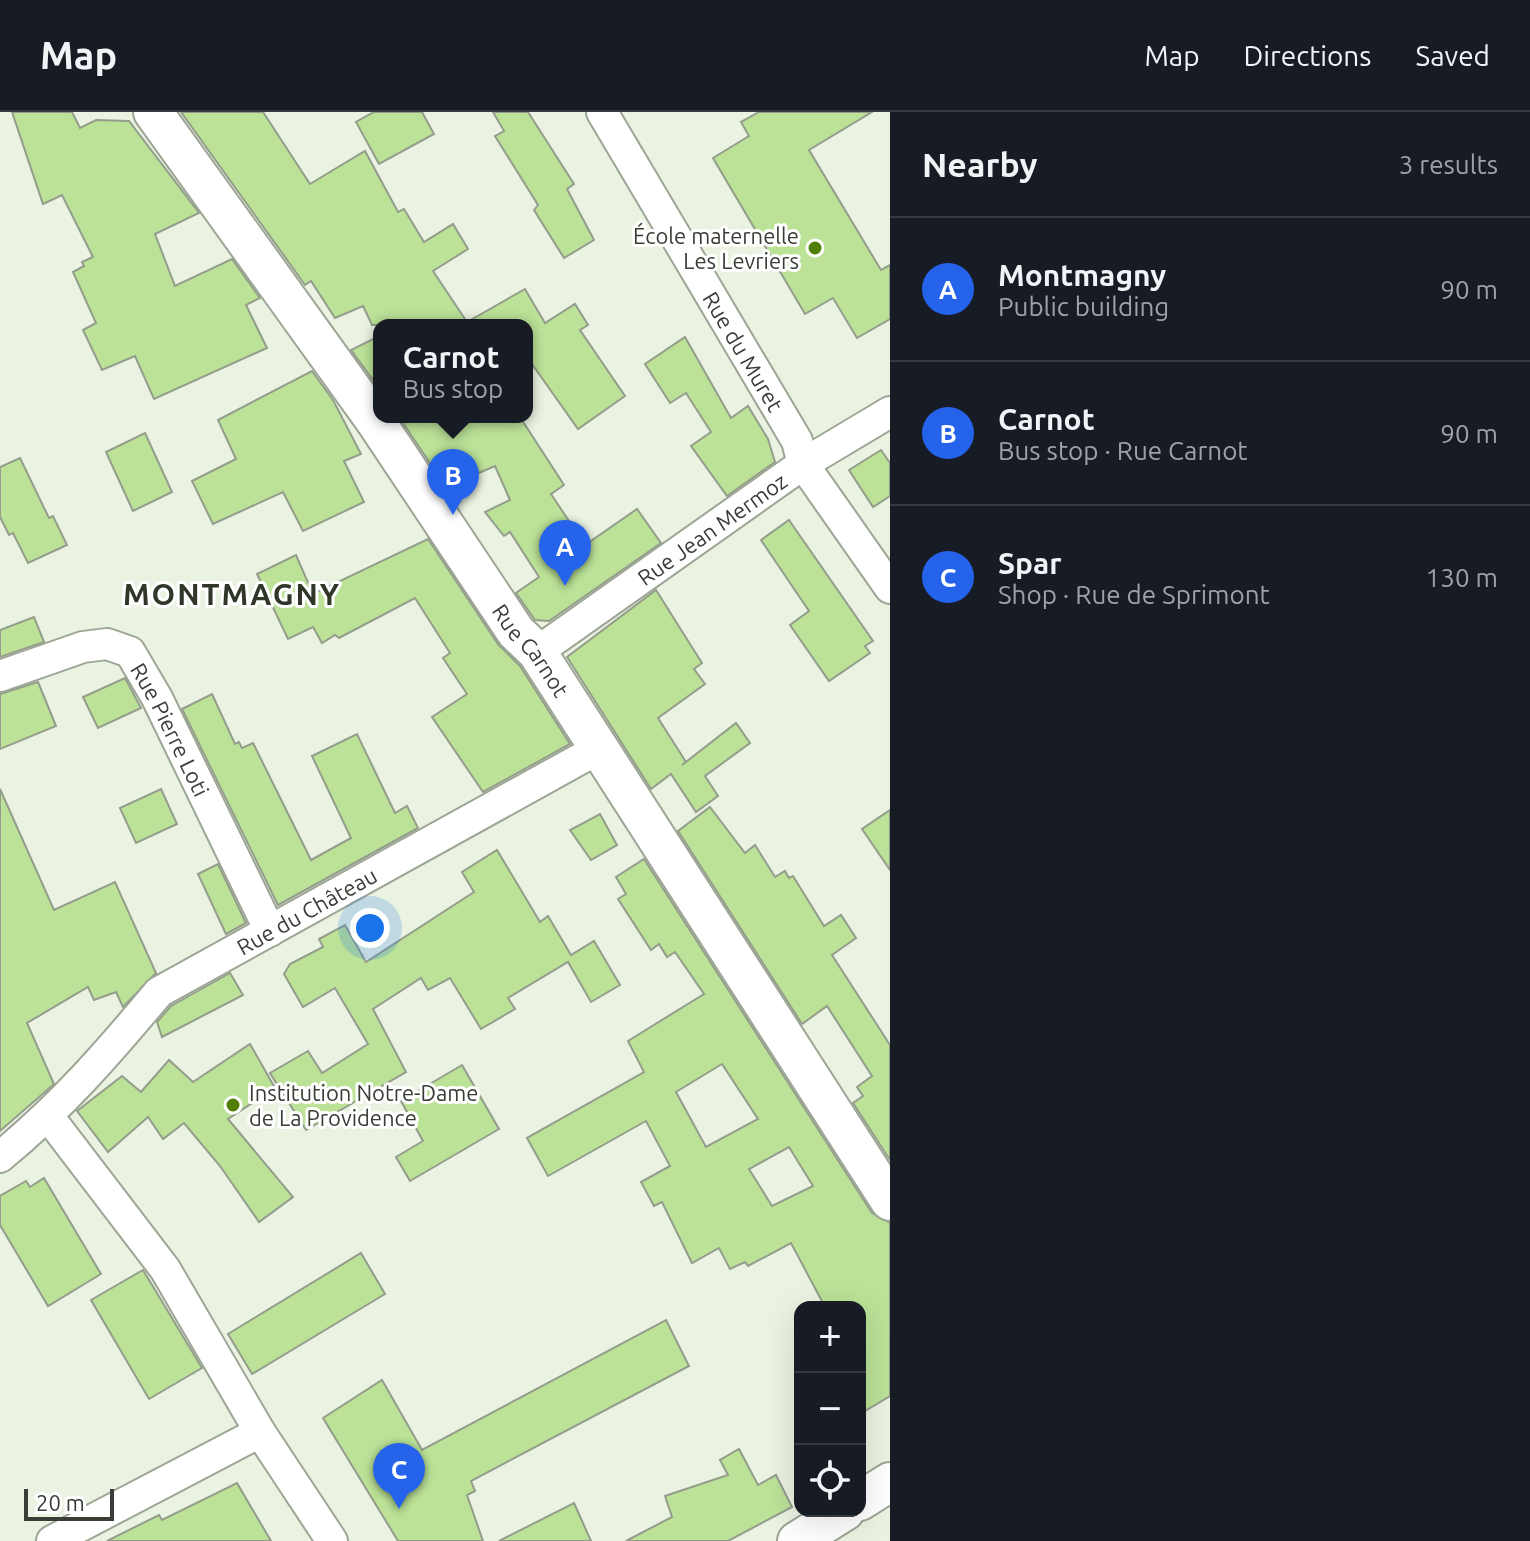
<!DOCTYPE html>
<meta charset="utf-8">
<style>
body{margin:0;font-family:Ubuntu,sans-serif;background:#242831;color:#f1f3f6}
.controls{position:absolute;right:24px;bottom:24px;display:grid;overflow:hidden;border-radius:16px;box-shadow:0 8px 32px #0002}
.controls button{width:72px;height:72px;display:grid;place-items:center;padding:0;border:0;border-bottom:2px solid #363941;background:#171b24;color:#f1f3f6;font:40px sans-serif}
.scale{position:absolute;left:24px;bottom:20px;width:90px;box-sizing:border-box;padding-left:8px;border:4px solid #393d36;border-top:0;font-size:22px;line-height:28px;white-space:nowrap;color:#393d36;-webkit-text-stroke:6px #fff;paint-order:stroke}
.you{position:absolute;left:370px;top:816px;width:28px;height:28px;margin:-20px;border:6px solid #fff;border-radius:50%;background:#1a73e8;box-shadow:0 0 0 12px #1a73e833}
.badge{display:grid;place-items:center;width:52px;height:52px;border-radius:50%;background:#2563eb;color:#fff;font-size:26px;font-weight:700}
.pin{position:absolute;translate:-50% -66px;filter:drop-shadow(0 2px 4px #0008)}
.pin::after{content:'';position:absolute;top:42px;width:28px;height:24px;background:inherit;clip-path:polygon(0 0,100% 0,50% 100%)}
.popup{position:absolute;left:373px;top:207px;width:160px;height:104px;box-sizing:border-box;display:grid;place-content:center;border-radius:16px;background:#171b24;filter:drop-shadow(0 2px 6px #0005);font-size:26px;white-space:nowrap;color:#9ea1a6}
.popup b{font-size:30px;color:#f1f3f6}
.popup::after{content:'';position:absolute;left:50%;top:100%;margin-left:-16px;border:16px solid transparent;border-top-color:#171b24}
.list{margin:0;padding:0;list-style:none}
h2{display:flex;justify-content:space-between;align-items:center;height:104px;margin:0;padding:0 32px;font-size:34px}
h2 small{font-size:26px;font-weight:400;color:#9ea1a6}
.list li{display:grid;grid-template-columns:52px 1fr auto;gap:24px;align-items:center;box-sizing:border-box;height:144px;padding:0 32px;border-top:2px solid #363941}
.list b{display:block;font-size:30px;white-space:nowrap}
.list p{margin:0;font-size:26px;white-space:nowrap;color:#9ea1a6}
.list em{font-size:26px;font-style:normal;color:#9ea1a6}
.icon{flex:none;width:44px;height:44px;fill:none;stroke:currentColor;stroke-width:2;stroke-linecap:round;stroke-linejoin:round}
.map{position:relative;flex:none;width:890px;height:1429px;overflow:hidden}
header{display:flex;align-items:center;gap:48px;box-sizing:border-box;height:112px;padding:0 40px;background:#171b24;border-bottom:2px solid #363941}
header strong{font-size:38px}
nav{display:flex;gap:44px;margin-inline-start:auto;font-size:28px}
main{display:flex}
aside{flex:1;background:#171b24}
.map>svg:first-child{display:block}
.building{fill:#bbe297;stroke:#949d8c;stroke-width:2;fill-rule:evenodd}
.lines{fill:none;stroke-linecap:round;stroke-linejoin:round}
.minor-casing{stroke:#9da695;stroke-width:34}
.major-casing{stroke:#9da695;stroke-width:42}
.minor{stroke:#fff;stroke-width:30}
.major{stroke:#fff;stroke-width:38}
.poi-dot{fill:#507e07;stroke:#fff;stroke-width:3}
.labels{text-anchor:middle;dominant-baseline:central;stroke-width:6;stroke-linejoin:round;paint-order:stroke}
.poi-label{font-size:22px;fill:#393d36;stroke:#fff;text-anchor:end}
.street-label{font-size:22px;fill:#393d36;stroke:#fff}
.district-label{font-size:30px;font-weight:bold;letter-spacing:2px;fill:#303729;stroke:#fff}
</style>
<header>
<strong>Map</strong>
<nav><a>Map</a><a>Directions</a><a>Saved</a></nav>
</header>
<main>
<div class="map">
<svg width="890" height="1429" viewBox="0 0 890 1429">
<rect width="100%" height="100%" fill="#eaf3e2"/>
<!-- building -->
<g class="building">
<path d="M12,0H72L80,16L96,8L129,9L199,101L155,122L175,174L232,147L260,186L246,193L267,236L154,287L135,244L102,258L83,218L96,211L73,160L84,154L82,150L93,145L62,83L43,92Z"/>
<path d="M181,0H263L310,72L365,39L398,100L404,97L424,130L453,112L468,137L433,159L467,210L525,177L545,211L575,192L588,213L580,218L625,284L578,317L527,245V213H372L363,194L335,206L311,169L305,173Z"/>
<path d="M374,0H422L434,22L379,52L356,10Z"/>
<path d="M493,0H528L574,72L567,77L594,128L564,146L534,98L538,93L495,24L504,19Z"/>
<path d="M759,0H872L809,38L881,158L890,153V207L857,226L833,186L805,202L713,46L749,24L741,10Z"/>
<path d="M379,224V276L351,238Z"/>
<path d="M685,225L731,306L748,294L768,327L775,350L727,384L691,334L711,320L686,281L670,291L645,252Z"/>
<path d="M312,259L333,288L361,342L344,349L364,390L303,419L283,380L213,412L192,369L236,347L218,308Z"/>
<path d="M399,305H520L564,373L551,382L585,433L637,397L661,431L549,509L535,508L516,481L539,465L510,420L504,424L485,400L510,388L495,354L446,375Z"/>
<path d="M145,321L172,380L133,399L106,340Z"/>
<path d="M881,338L890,351V384L873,395L849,358Z"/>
<path d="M20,346L49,406L53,404L67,433L28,451L13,421L9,423L0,405V355Z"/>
<path d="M789,408L873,529L865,534L870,541L829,569L790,513L809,499L761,428Z"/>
<path d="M428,427L498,532L520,554L570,632L483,680L432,605L467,582L443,546L450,541L415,486L339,526L335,523L322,531L313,515L288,527L257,462L296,443L313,482Z"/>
<path d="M656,478L702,551L694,557L705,572L658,606L686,650L682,653L736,611L750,631L705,664L718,684L696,700L671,662L651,677L567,545Z"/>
<path d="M34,505L44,530L0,545V518Z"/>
<path d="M125,566L141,596L98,616L83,585Z"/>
<path d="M38,570L56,614L0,637V582Z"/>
<path d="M212,582L235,632L239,630L242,636L253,631L311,748L351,726L312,644L357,622L395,701L407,694L418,716L278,793L182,597Z"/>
<path d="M0,677L54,798L115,770L156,861L123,895L116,880L94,888L88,875L27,911L54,972L0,1019Z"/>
<path d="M161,677L177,712L136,731L120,696Z"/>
<path d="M710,695L745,741L755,733L775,765L785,759L789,766L793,764L824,814L841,803L856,826L832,843L890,933V1048L853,991L863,984L857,975L872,964L827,894L802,912L678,719Z"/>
<path d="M890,698V758L862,717Z"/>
<path d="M600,702L617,733L591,748L570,718Z"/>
<path d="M497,738L540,810L548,804L571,843L594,829L620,873L591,890L568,850L508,886L515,897L481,917L450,866L428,878L421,866L373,897L406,960L306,1018L270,961L308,939L322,961L368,932L335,876L303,895L284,862L290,852L323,835L319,827L345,813L366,850L474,780L462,760Z"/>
<path d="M644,747L872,1101L890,1111V1284L860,1302V1195H825L791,1131L748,1154L745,1150L730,1157L719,1136L692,1151L662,1090L654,1094L641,1070L670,1054L646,1009L548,1064L527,1026L644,960L628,929L704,882L675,840L667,845L659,832L651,838L618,787L626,782L616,765ZM722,952L758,1007L706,1035L676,980ZM789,1035L813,1074L772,1094L749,1057Z"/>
<path d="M218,752L246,811L226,822L198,762Z"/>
<path d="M230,861L243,883L162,925L157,910L171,894Z"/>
<path d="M250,932L275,976L228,1007L293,1085L259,1110L220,1054L184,1011L163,1027L148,1005L108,1040L77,999L122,964L141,980L169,948L193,970Z"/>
<path d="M462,953L499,1017L410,1069L396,1045L423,1029L401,989Z"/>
<path d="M44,1066L101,1162L48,1194L0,1113V1084L26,1069L30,1075Z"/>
<path d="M361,1141L385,1182L252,1262L228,1222Z"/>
<path d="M143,1158L202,1256L149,1287L91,1188Z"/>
<path d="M666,1208L689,1254L471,1369L475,1379L467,1383L483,1429H398L323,1306L382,1268L422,1338Z"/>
<path d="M739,1337L758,1373L776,1363L792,1395L728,1429H626L672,1405L665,1384L728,1363L720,1348Z"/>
<path d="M237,1371L271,1429H107L159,1403L162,1408Z"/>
<path d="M574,1391L591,1429H499Z"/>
</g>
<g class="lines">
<defs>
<g id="minor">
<path id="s1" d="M602,0L797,329L803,352L890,476"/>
<path id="s2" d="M537,540L803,352L890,300"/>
<path id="s3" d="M0,564L83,535L107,532L130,540L157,586L270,819"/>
<path d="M48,1004L165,1157L260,1320"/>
<path id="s4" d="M0,1045C63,993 107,942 159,880L598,637"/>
<path d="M52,1429L260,1320L332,1429"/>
</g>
<g id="major">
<path id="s5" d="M153,0L376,310L516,520L537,540L890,1089"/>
<path d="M860,1389L890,1370"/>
<path d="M797,1429L845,1399"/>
</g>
</defs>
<!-- minor casing -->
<use href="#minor" class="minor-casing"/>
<!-- major casing -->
<use href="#major" class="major-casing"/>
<!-- minor -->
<use href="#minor" class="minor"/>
<!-- major -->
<use href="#major" class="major"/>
</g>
<!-- markers -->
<g class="poi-dot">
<circle cx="815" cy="136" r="8"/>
<circle cx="233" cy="993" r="8"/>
</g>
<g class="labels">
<!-- poi labels -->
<g class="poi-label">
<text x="799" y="123">École maternelle<tspan x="799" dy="25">Les Levriers</tspan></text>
<text x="249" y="980" text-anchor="start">Institution Notre-Dame<tspan x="249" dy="25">de La Providence</tspan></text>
</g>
<!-- street labels -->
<g class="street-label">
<text stroke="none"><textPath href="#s1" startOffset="278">Rue du Muret</textPath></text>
<text stroke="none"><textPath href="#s2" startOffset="214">Rue Jean Mermoz</textPath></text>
<text stroke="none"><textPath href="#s5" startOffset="658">Rue Carnot</textPath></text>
<text stroke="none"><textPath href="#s3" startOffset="224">Rue Pierre Loti</textPath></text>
<text stroke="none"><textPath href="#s4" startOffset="398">Rue du Château</textPath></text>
</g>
<!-- district labels -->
<g class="district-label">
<text x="232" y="482">MONTMAGNY</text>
</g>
</g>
</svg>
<div class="controls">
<button>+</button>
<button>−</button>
<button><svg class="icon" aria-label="locate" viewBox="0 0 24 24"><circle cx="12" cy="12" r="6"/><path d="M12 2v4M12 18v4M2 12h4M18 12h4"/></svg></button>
</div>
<div class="scale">20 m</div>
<div class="you"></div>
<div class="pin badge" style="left:565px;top:474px">A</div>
<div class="pin badge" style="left:453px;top:403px">B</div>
<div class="popup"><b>Carnot</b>Bus stop</div>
<div class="pin badge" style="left:399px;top:1397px">C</div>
</div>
<aside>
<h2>Nearby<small>3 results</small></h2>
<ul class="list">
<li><span class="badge">A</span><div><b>Montmagny</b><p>Public building</p></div><em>90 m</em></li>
<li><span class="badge">B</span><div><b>Carnot</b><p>Bus stop · Rue Carnot</p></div><em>90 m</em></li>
<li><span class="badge">C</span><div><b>Spar</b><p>Shop · Rue de Sprimont</p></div><em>130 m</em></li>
</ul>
</aside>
</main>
